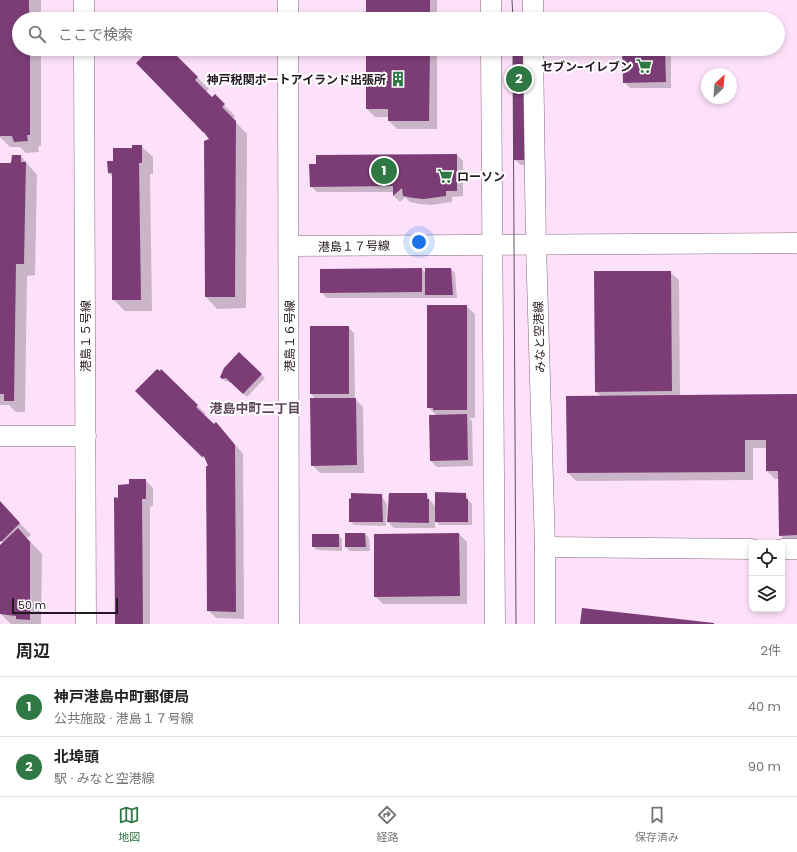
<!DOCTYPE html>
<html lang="ja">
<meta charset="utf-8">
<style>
body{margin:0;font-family:Poppins,"Noto Sans JP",sans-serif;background:#f2f2f2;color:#222}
.controls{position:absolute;right:12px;bottom:12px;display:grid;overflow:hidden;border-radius:8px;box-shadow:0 2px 6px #0003}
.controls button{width:36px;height:36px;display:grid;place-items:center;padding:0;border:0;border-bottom:1px solid #e0e0e0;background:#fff;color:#222;font:20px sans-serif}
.compass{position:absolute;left:701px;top:68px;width:36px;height:36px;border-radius:50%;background:#fff;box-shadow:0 2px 6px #0003;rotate:26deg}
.scale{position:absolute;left:12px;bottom:10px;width:106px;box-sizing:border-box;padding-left:4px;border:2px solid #231922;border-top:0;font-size:11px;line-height:14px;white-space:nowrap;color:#231922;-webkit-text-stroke:3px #fff;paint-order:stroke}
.you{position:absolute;left:419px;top:242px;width:14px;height:14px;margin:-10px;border:3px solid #fff;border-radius:50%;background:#1a73e8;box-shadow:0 0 0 6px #1a73e833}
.badge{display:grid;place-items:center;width:26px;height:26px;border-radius:50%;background:#2f7743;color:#fff;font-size:13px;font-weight:700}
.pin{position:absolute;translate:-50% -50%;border:2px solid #fff;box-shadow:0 1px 4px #0006}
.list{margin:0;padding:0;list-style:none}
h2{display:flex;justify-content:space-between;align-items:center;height:52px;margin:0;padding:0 16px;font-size:17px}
h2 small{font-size:13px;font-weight:400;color:#767676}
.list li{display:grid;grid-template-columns:26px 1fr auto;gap:12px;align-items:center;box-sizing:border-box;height:60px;padding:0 16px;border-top:1px solid #e0e0e0}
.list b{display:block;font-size:15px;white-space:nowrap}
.list p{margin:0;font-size:13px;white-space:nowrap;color:#767676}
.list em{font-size:13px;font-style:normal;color:#767676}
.icon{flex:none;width:22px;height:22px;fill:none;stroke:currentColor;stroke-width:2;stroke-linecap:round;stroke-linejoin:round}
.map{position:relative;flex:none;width:797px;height:624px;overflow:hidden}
.search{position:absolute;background:#fff;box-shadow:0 2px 6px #0003;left:12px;right:12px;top:12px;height:44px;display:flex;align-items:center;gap:10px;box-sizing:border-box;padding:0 14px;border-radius:22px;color:#767676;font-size:15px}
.sheet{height:172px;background:#fff}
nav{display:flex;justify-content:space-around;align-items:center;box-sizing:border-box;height:56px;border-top:1px solid #e0e0e0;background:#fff;font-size:11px;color:#767676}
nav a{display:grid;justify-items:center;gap:2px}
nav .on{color:#2f7743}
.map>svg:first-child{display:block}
.shadow{fill:#0003}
.building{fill:#7c3d77}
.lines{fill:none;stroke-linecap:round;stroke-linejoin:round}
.minor-casing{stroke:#82697f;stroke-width:21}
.minor{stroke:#fff;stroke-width:20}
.tram{stroke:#60515f;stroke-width:1}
.labels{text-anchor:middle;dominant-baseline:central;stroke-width:4;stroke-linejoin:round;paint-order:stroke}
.poi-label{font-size:12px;font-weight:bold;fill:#231922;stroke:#fff;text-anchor:end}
.street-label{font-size:12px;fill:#231922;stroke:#fff}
.neighbourhood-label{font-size:13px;font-weight:bold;fill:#5e475c;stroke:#fff}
</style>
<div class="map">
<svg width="797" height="624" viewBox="0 0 797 624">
<rect width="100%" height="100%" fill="#fde1fa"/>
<!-- shadow -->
<g class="shadow">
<path d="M0,0H41V19H19V49H41V146L38,147L39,152L26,153L20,147H10L0,137Z"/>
<rect x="367" y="0" width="70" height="19"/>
<path d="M151,49H168L209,89L206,92L212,98L215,96L235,116L233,119L247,134L246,308L217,309L206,297L210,140L137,63Z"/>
<path d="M367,49H437V129H397L389,121V117H375L367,109Z"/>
<path d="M514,49L537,165H521L514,159Z"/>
<path d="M623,49H669L671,51V88H630L624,82Z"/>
<path d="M141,146L153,157V174H150L152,311H125L113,299V177L108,173L114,162L133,149Z"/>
<path d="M457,155L463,161V196L452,197V202L431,205L420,204L410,202L405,197L400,202L394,196V192H317L311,186Z"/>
<path d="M21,156L37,175L35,275L27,276L25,412H16L9,405H0V164H12Z"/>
<path d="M422,269L426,273L451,269L455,273L457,298H327L321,292Z"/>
<path d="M670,272L679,280L680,396L797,395V543H788L780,535L779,479H775L767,471V448H753V480L576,481L568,473L601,396L596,392Z"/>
<path d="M466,306L475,314V418H469L472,421L473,466L437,467L431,461L437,416L428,407Z"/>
<path d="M348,327L354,333L355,399L363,407L364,473H320L312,465L316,399L311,394Z"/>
<path d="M239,354L265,378L247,397L232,383L225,381L221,377Z"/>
<path d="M161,371L206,414L204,416L214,425L216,423L224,431L243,454L244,619L216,618L208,610L210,467L207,461L137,391Z"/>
<path d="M145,480L153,488V506L150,507V624H116L119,499Z"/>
<path d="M427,494L429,499L435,506L466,494L468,500L472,504V525H439L435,520V528H394L388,522Z"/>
<path d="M381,495L387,504L386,526L354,525L350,521L354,500Z"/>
<path d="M0,502L31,535L27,538L42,554L41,624H11L1,614L4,543L0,539Z"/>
<path d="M365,534L369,538L370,551H350L346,547Z"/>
<path d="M459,534L467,542V604H383L375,596Z"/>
<path d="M338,535L342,539V551L317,550L313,546Z"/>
</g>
<!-- building -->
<g class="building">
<path d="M0,0H29V19H19V49H30V135H27L28,141L14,142L12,136H0Z"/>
<rect x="366" y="0" width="64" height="19"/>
<path d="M150,49H170L198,77L195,80L212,97L215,94L225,104L222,107L236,121L235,297H205L204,141L209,139L204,132H203L136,63Z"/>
<path d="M366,49H430L429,121H388V109H366Z"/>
<path d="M513,49H529L531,160H513Z"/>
<path d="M622,49H665L666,82L623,83Z"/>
<path d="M132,145H142V163H139L141,300H112V173H108L107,161H113V148H132Z"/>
<path d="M457,154V191H446V196L424,199L413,198L403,196L402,188L393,196V186L310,187L309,164H316V155Z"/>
<path d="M12,155H21V162H26L24,264H16L14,401H4V394H0V163H11Z"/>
<path d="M422,268V292L320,293V269Z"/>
<path d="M425,268H451L453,295H425Z"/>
<path d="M594,271H671L672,391L595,392Z"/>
<path d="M427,305H467V410H433V408H427Z"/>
<rect x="310" y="326" width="39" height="68"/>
<path d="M239,352L262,374L243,394L226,378L222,379L220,377L224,368Z"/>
<path d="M157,369L160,371L161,369L198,405L196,407L214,424L216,422L235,445L236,612L207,611L206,466H208L204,456L202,457L135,391Z"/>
<path d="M797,394V535L779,536L778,471H766V440H745V472L567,473L566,396Z"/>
<path d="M310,398H356L357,465L311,466Z"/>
<path d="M467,414L468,460L430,461L429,415Z"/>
<path d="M129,479H146V499H142L143,624H115L114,497L118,498V485L129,484Z"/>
<path d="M435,492L466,493V499H468V522H435Z"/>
<path d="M351,493L382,494L383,522H349V498L351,499Z"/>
<path d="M389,493H427V499H429V523L387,522Z"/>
<path d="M0,501L20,523L1,542L0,541Z"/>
<path d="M18,528L30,542V620L16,619V616L0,614V545Z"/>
<path d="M345,533H365L366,547H345Z"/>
<path d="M459,533L460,596L374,597V534Z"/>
<rect x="312" y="534" width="27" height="13"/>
<path d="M582,608L714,623V624H580Z"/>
</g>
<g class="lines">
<defs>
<g id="minor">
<path d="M84,0V19"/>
<path d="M288,0V19"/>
<path d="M491,0V19"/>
<path d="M533,0V19"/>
<path d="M84,49L86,624"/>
<path d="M288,49L289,624"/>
<path d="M491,49L495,624"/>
<path d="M533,49L536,245L545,547V624"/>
<path d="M289,246L797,243"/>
<path d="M0,436H86"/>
<path d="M545,547L752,549"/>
<path d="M782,549H797"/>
</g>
</defs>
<!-- minor casing -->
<use href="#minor" class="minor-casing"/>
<!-- minor -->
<use href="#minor" class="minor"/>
<!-- tram -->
<g class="tram">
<path d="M512,0L513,19"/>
<path d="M513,49L516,624"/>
</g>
</g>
<!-- icons -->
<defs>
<symbol id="supermarket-bare" viewBox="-9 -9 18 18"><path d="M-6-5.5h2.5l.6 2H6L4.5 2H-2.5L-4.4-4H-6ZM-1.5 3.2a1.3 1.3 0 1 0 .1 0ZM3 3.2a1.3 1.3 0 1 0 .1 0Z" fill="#2f7743" stroke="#fff" stroke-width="2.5" paint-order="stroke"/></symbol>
<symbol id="building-bare" viewBox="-9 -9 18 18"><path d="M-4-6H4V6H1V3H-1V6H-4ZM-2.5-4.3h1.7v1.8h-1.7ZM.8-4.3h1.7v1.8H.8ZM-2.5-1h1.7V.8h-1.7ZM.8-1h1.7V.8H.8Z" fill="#2f7743" stroke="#fff" stroke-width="2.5" paint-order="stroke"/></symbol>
</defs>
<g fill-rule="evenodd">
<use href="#supermarket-bare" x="633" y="55" width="22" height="22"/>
<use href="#building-bare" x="387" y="68" width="22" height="22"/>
<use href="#supermarket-bare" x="434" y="165" width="22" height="22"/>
</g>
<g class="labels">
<!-- poi labels -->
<g class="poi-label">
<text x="632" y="66">セブン-イレブン</text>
<text x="386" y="79">神戸税関ポートアイランド出張所</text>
<text x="457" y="176" text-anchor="start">ローソン</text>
</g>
<!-- street labels -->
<g class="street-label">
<text transform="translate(354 246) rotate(-1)">港島１７号線</text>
<text transform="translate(85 336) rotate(-90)">港島１５号線</text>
<text transform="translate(289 336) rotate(-90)">港島１６号線</text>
<text transform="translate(539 337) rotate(-92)">みなと空港線</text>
</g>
<!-- neighbourhood labels -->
<g class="neighbourhood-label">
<text x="255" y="408">港島中町二丁目</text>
</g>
</g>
</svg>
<div class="controls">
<button><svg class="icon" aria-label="locate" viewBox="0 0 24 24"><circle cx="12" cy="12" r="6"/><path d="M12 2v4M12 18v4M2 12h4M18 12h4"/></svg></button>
<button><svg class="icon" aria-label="layers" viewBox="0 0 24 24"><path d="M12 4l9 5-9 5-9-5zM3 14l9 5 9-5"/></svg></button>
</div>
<svg class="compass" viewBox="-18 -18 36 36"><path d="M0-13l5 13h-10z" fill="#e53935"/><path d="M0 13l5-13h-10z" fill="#767676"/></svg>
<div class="scale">50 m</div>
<div class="you"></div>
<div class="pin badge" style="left:384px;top:171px">1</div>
<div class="pin badge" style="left:519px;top:79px">2</div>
<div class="search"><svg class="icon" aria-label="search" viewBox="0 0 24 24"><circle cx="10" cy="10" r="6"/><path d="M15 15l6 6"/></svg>ここで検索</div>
</div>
<section class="sheet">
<h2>周辺<small>2件</small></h2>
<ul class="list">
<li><span class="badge">1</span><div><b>神戸港島中町郵便局</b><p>公共施設 · 港島１７号線</p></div><em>40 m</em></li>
<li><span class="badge">2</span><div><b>北埠頭</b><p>駅 · みなと空港線</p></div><em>90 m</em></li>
</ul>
</section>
<nav>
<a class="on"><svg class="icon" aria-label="map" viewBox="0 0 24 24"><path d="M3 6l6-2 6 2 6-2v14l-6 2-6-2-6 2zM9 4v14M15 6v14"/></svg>地図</a>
<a><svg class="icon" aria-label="directions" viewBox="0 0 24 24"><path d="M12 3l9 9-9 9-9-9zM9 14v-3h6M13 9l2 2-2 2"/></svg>経路</a>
<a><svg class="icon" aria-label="saved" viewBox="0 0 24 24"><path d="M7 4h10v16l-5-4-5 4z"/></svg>保存済み</a>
</nav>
